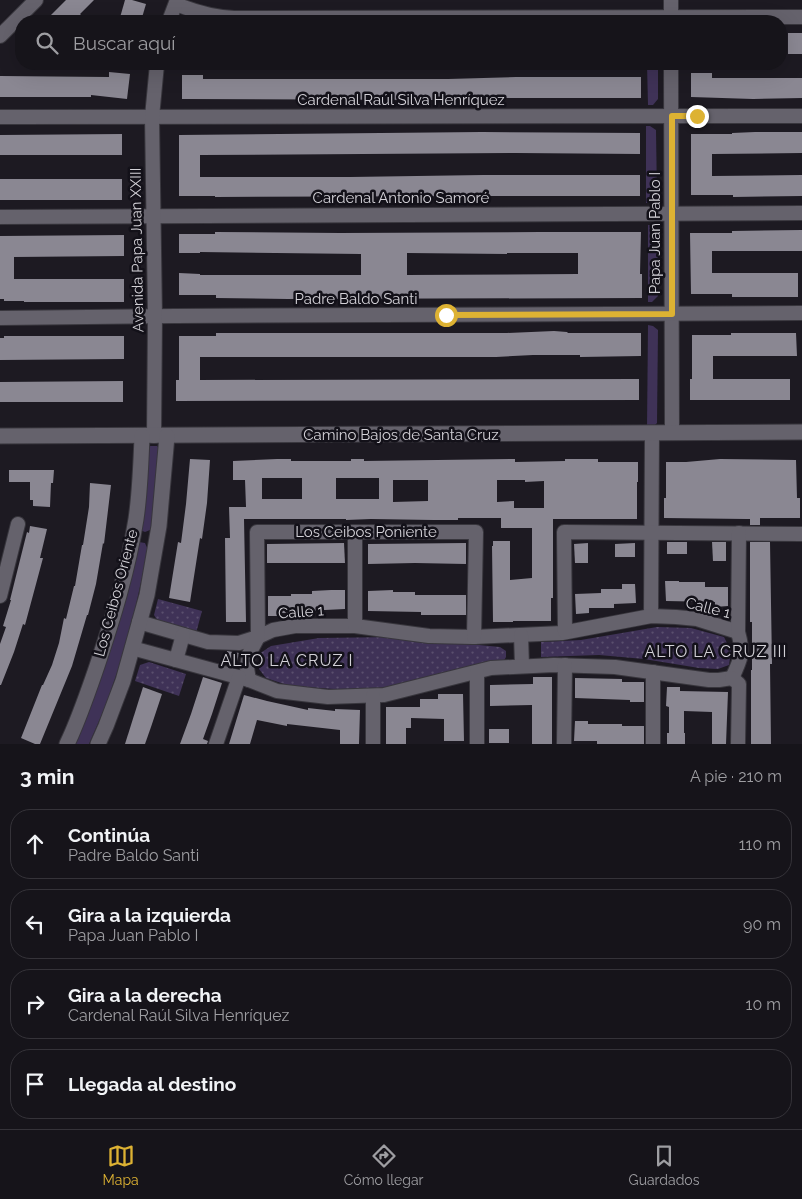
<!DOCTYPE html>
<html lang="es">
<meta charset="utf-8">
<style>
body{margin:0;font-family:Raleway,sans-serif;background:#232127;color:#f1f3f6}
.stop{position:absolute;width:15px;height:15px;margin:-11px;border:4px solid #ddb233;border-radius:50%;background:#fff}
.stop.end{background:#ddb233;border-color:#fff;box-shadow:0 1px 5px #0008}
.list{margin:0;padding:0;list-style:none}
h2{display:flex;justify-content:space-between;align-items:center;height:65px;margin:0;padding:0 20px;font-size:21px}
h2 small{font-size:16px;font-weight:400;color:#9e9ea2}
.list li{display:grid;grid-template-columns:32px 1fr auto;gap:15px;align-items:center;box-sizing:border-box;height:70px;margin:0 10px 10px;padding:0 10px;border:1px solid #353339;border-radius:20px}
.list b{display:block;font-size:19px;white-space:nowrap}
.list p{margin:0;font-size:16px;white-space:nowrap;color:#9e9ea2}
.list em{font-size:16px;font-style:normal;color:#9e9ea2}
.icon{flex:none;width:28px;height:28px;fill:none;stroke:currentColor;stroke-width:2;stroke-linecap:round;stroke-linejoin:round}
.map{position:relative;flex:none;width:802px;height:744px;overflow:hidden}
.search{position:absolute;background:#16141a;box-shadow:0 5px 20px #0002;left:15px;right:15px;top:15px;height:55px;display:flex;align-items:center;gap:12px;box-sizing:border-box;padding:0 18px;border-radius:20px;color:#9e9ea2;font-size:19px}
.sheet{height:385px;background:#16141a}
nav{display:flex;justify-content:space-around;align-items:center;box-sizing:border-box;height:70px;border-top:1px solid #353339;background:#16141a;font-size:14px;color:#9e9ea2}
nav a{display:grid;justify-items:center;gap:2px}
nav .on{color:#ddb233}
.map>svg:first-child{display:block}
.grass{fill:#3f3257}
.park{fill:url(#park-dots)}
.building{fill:#8a8792;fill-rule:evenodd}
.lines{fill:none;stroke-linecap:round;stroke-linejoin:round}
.street-casing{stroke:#38363d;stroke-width:16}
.secondary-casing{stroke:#38363d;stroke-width:17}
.street{stroke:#65626c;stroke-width:14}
.secondary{stroke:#65626c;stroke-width:15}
.route{stroke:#ddb233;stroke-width:6}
.labels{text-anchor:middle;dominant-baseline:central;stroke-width:5;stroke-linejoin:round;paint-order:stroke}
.street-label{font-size:15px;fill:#d3d1d7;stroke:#131119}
.neighbourhood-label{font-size:16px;letter-spacing:1px;fill:#d3d1d7;stroke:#131119}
</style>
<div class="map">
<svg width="802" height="744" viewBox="0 0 802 744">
<defs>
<pattern id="park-dots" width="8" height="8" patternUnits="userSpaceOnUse" patternTransform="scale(1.25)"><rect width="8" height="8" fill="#3f3257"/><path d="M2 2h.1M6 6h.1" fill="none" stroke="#5a4f6e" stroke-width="1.8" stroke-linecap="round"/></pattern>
</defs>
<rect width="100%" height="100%" fill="#1d1a22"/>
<!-- grass -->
<g class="grass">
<path d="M647,64H658V99L653,105H648Z"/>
<path d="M646,126H650L656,130L657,196L651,203H646Z"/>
<path d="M648,225H652L658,229V296L652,302H648Z"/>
<path d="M648,325L653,326L658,330L657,423L653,427H647Z"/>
<path d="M148,446H157L159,448L151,527L150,530L145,532L140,530Z"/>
<path d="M139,542L145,543L148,550L129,637L106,705L89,744H76L75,740Z"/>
</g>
<!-- park -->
<g class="park">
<path d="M158,599L202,611L196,633L159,623L154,615Z"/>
<path d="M657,627L691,628L724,637L731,651L729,665L718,669L699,668L644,659L599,655L541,657V642L581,640Z"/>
<path d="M395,637L500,647L506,651V657L502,664L394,687L348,690L290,686L266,678L259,669V654L271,646L319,638Z"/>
<path d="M149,662L186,674L179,696L135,681L140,665Z"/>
</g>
<!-- building -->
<g class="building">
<path d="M66,0H94L80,14L81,15L74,21H45Z"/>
<path d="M125,0H132L146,4L141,21H119Z"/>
<rect x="788" y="33" width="14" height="21"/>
<path d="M109,72L130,74L127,99L91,95V97H0V76L109,77Z"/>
<path d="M691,73H712V78H802V98L753,99L691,97Z"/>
<path d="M182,75H203V79H448L516,77H641V98H507L473,99V100H434L182,99Z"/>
<path d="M482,132L640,133V154L516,153L200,155V177H350L483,175H640V196H495L215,197V196H179V135Z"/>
<path d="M755,132H802V153L712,154V176L802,175V196L733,197V195H691V134H732V133Z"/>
<path d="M122,134V155H0V135Z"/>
<rect x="0" y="179" width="122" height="21"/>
<path d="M802,230V251H712V273H798V297H732V294H691L690,233H732V231Z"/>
<path d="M215,232L340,233L540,232H641L640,274H642V298L288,299L216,298V295H179V273L200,274V275H361V254L200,252V253H179V234H215ZM407,253L507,254V253H578V274L407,275Z"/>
<path d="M124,235V256L14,257V279H124V302H24V301H4V299H0V236Z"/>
<path d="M554,331L567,332L568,333H641V356L580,357V355H533L496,357H200V380L639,379V400L176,401V380H179V336H216V333H507Z"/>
<path d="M731,333H796L797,356H713V379H790V400H690V379H692V335H731Z"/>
<path d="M4,336H124V359L0,360V338H4Z"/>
<path d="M123,381V402H0V382Z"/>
<path d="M190,459L210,460L207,503L202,539L200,538L190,602L169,598L178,542L181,543L186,504Z"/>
<path d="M277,459H291V461H351V459H364V461L515,459V462L565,461V459H598V462H638V482H637V519H553V598H551V621H513V622H493L492,546H493V541H510V580L532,578V528H501V518H458V520H433L371,519L346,520V519H244L246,622H226L225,538H230L229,507H246L245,480H233V461ZM262,478H302V499H262ZM336,478H379V499H336ZM393,480H428V501L393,502ZM497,480H525V482L544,481V508H514V501L497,502Z"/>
<path d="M720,459L796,460L797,498H800V518H760V525H750V519H746L664,518V498H666V462H686Z"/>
<path d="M9,470H54L53,483H51L50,507L33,506V500H30V482H9Z"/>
<path d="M90,483L111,485L104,544L103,543L96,584L88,615H87L72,666L40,744H35L21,738L42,685H43L52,665L59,643L64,618L66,619L74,586H75L82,545H83L89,507Z"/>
<path d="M30,526L47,529L40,558H43L25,625L23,624L14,652L1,685H0V644L6,627L3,626L11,600H10L27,532L29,533Z"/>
<rect x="667" y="542" width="20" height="12"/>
<path d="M712,542H726V561H713Z"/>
<path d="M750,542H770L772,664H770L771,744H751V670H752V622H750Z"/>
<path d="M344,543L345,563H267V544Z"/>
<path d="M466,543V564L415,563L368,564V544Z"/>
<path d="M588,543V563H575L574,544Z"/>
<path d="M635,543V557H615V544Z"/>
<path d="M665,581H679V582H705V587H728V606L715,607V602L666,601Z"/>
<path d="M622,584H635L636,603L614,604V608H589V613L576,614L575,594L601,593V589H622Z"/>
<path d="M331,590H345V609L305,611V613H281V616H268V596H291V594H312V591Z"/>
<path d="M393,590V592H415V595H466V615H421V612L368,611V591Z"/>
<path d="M227,651L239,653L236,665L224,662Z"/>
<path d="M203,677L222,683L212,714L203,739L208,741L207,744H180L191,714Z"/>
<path d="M533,677H552V744H532V705L490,706V685L533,684Z"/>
<path d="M575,678L622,679V682H644V702H630V700L575,698Z"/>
<path d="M143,687L162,694L151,727L145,744H125Z"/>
<path d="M667,687H680V691L728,692L726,744H712V712L684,711V733H685V744H667V733H669V707L666,706Z"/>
<path d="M438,694H463L464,741H444V719L411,718V728H406V744H386V707H420V699H438Z"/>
<path d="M244,695L267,701L308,710V708L335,711V709L360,710L359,744H340V730L287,724V726L257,720L250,744H229Z"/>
<path d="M575,721H588V724H622V726H644V744H597V741H574Z"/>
<rect x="489" y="729" width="20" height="14"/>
</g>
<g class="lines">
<defs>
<g id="street">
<path d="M671,0V21"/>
<path d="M176,4C195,12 213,17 234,18L802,17"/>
<path d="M169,21L177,0"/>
<path d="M0,36L36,0"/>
<path d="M671,64L672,433"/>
<path d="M0,117L802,116"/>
<path d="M0,217L802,213"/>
<path d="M0,318L175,316L802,313"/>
<path d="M154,436L155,316L152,117L157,64"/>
<path d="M0,596L18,524"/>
<path d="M651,616L652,433"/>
<path d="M139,622L208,642L239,643L258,637L273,630L295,626H355L429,636L474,637L562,633L651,616L676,617L697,619L738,632"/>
<path d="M355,626V532"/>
<path d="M565,632L564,532L802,534"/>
<path d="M521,635L522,666"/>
<path d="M132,648L249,680L277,691L328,697L384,695L491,668L554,665L615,667L709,680H719L732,678"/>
<path d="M176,660L183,635"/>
<path d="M732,678C741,659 744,653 738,632L739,533"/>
<path d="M732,678L739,684L738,744"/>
<path d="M249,680L247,668L249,654L258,637L257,532H476L474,637"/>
<path d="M373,696V744"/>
<path d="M216,744L239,677"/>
<path d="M477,744V672"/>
<path d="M564,744L565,665"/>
<path d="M653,744V672"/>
</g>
<g id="secondary">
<path d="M0,436L802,432"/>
<path d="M67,744C79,719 88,692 97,666C113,618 128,570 136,519C140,492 141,464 142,436"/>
<path d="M98,744L106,726L123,681L147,595L159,526L167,436"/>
</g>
</defs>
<!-- street casing -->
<use href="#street" class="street-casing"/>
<!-- secondary casing -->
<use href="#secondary" class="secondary-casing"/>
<!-- street -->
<use href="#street" class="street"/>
<!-- secondary -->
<use href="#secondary" class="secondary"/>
</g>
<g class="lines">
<!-- route -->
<path class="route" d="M446,315L672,314V116H697"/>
</g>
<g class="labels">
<!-- street labels -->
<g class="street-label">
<text x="401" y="100">Cardenal Raúl Silva Henríquez</text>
<text x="401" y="198">Cardenal Antonio Samoré</text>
<text transform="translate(655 233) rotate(-90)">Papa Juan Pablo I</text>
<text transform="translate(137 250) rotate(-91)">Avenida Papa Juan XXIII</text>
<text x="356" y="299">Padre Baldo Santi</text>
<text x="401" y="435">Camino Bajos de Santa Cruz</text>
<text x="366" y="532">Los Ceibos Poniente</text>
<text transform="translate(116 593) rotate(-75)">Los Ceibos Oriente</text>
<text transform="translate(708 608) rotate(14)">Calle 1</text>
<text transform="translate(301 612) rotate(-4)">Calle 1</text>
</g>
<!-- neighbourhood labels -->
<g class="neighbourhood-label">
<text x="716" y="651">ALTO LA CRUZ III</text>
<text x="287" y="660">ALTO LA CRUZ I</text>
</g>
</g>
</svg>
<div class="stop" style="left:446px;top:315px"></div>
<div class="stop end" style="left:697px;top:116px"></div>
<div class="search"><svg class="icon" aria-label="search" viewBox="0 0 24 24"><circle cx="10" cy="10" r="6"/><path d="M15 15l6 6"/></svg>Buscar aquí</div>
</div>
<section class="sheet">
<h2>3 min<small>A pie · 210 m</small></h2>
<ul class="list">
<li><svg class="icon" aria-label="ahead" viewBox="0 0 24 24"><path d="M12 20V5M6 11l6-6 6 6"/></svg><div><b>Continúa</b><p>Padre Baldo Santi</p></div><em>110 m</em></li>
<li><svg class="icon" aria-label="left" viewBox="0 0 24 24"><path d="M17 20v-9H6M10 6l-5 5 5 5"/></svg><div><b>Gira a la izquierda</b><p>Papa Juan Pablo I</p></div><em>90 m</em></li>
<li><svg class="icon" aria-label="right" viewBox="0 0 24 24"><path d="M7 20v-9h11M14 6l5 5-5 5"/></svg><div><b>Gira a la derecha</b><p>Cardenal Raúl Silva Henríquez</p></div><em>10 m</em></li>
<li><svg class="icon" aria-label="arrive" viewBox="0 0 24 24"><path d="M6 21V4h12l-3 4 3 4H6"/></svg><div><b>Llegada al destino</b></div></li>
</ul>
</section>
<nav>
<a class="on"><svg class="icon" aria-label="map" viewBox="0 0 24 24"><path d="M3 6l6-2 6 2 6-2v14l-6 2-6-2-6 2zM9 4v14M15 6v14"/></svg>Mapa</a>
<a><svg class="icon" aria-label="directions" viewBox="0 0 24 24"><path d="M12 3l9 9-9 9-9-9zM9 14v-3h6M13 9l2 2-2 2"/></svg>Cómo llegar</a>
<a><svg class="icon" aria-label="saved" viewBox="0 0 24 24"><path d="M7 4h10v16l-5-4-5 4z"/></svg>Guardados</a>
</nav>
